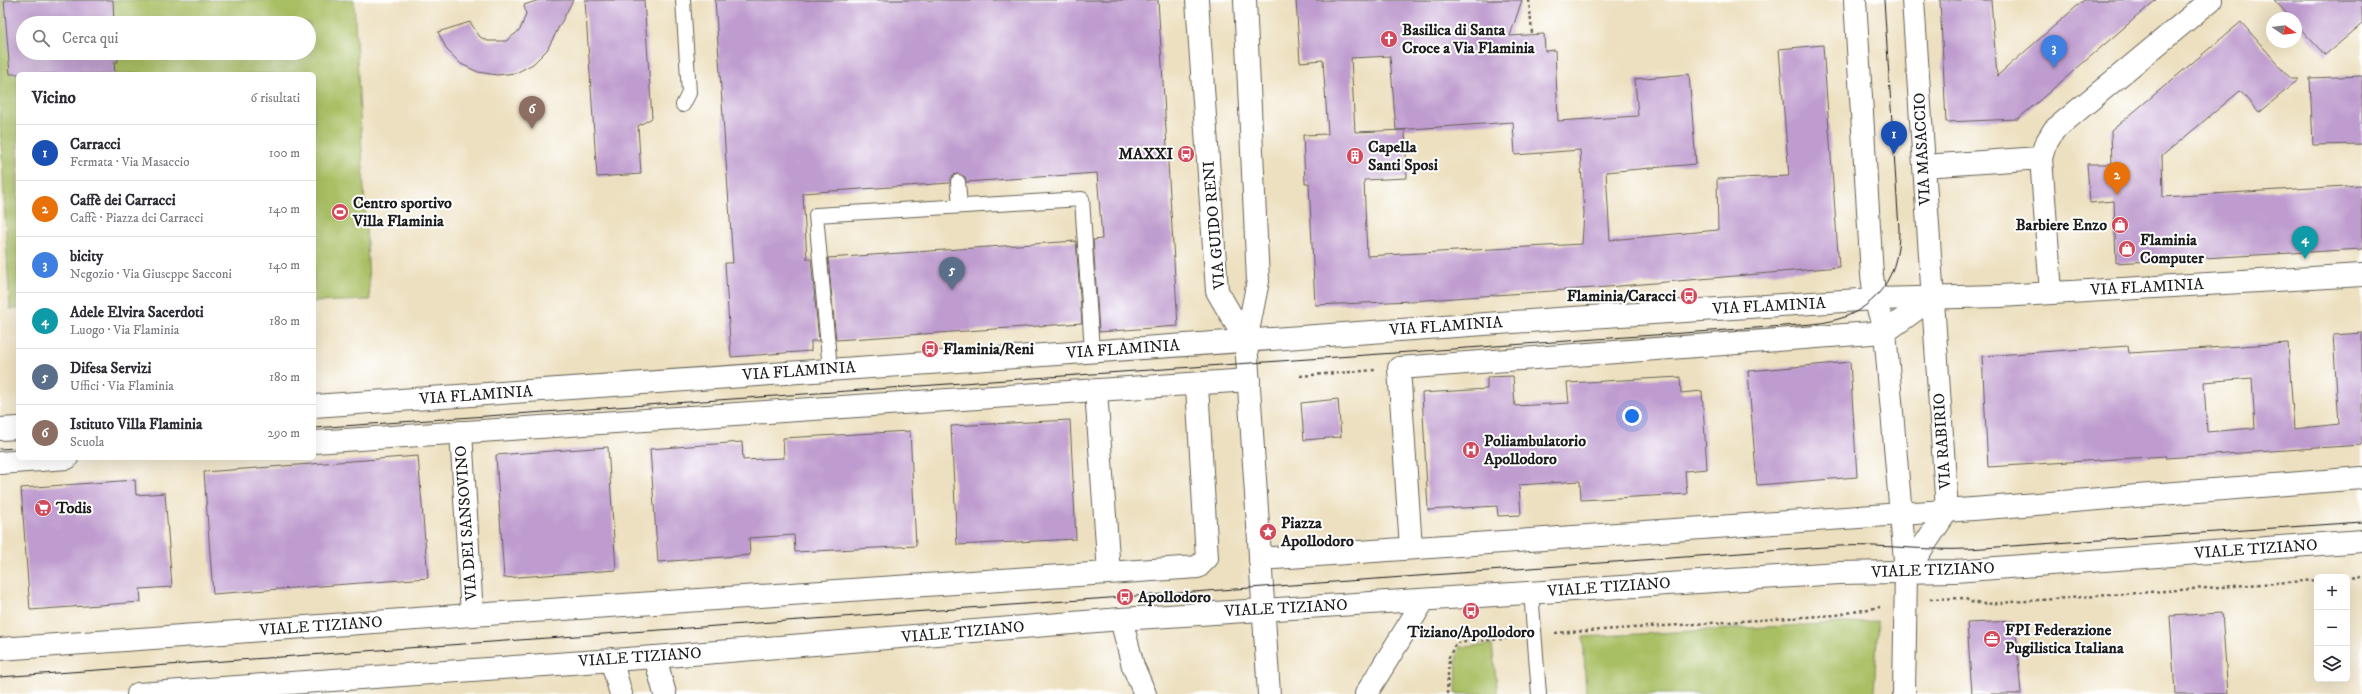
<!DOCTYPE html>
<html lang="it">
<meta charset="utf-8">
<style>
body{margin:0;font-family:"IM FELL DW Pica",serif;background:#f2f2f3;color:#2b2b33}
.controls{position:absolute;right:12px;bottom:12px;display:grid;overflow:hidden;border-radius:6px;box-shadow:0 4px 16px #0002}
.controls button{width:36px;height:36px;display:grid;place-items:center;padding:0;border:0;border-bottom:1px solid #e1e1e2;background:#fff;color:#2b2b33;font:20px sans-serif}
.compass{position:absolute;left:2266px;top:12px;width:36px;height:36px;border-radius:50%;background:#fff;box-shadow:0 4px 16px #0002;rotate:103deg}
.you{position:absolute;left:1632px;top:416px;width:14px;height:14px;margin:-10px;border:3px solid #fff;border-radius:50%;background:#1a73e8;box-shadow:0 0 0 6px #1a73e833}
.badge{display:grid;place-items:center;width:26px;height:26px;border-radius:50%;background:#ea580c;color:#fff;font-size:13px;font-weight:700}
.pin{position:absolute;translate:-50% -33px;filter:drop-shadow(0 1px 2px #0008)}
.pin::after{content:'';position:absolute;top:21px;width:14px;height:12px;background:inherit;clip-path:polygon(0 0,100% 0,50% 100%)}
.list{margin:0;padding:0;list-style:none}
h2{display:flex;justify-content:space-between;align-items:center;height:52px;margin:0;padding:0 16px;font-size:17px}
h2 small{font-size:13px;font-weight:400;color:#7c7c81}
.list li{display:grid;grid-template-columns:26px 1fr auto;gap:12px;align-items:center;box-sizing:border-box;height:56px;padding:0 16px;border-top:1px solid #e1e1e2}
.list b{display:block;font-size:15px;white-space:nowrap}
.list p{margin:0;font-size:13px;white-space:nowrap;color:#7c7c81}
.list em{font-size:13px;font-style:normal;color:#7c7c81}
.icon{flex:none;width:22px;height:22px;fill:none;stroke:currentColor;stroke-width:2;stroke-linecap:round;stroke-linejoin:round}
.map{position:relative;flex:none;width:2362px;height:694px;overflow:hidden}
.search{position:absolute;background:#fff;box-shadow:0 4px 16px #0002;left:16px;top:16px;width:300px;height:44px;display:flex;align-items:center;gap:10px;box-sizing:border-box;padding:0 14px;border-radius:22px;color:#7c7c81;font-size:15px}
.panel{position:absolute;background:#fff;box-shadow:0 4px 16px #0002;left:16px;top:72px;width:300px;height:388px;border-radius:6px}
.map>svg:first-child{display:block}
.green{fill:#a9bf64;stroke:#626e40;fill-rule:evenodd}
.building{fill:#bf9ccf;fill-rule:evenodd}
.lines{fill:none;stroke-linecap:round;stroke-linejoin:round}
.lane-casing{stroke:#656155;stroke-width:16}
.street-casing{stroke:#656155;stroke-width:24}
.secondary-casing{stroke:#656155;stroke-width:24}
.path{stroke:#656155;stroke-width:2.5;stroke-dasharray:3 3;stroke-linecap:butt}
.lane{stroke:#fff;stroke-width:14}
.street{stroke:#fff;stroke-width:22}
.secondary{stroke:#fff;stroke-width:22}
.tram{stroke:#1c1c1c;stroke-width:1}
.labels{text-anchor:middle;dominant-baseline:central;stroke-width:4;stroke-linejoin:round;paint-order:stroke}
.poi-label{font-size:16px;font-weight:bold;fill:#1c1c1c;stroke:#fff;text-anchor:start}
.street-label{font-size:16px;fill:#1c1c1c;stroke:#fff}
</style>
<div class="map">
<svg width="2362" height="694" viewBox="0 0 2362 694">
<rect width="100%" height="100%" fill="#fff"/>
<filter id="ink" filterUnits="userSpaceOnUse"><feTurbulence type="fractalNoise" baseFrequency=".025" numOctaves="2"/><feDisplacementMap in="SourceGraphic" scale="8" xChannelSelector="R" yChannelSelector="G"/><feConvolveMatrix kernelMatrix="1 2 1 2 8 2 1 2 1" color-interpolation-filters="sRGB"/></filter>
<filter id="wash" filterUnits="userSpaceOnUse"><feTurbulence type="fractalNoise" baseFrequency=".012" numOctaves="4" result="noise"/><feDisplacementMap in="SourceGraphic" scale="16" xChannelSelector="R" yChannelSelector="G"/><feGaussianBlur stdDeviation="0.9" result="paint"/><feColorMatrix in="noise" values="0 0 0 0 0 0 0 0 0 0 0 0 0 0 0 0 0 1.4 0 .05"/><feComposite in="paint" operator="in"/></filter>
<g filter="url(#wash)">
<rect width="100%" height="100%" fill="#ede0c0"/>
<!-- green -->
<g class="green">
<path d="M0,0H354L370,300L314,302V74H18V309H10L0,123ZM23,23H309V53H23Z"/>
<path d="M1878,621L1874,694H1586L1583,637Z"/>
<path d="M1492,645L1498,694H1456L1457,655L1460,647Z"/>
</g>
<g id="blocks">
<!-- building -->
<g class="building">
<path d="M4,0H113L114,23H23V53H117L118,62H114L115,74H10Z"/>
<path d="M539,0H573L547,50L533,64L516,73L497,75L478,72L461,64L447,50L438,32L470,22L480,37L488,41H506L520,30L526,14L524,5Z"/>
<path d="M585,0H644L652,118L638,126L641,174L597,177Z"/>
<path d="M715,0H1158L1178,326L1099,332L1093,240L1102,239L1097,173L966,182L965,177L958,174L953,175L950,183L803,193L807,259H811L819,341H811V351L731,357L725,263H733Z"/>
<path d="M1296,0H1522L1510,36L1544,34L1545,51L1555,50L1558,121L1638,116L1635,79L1689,74L1696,164L1606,172L1610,240L1718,230L1717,179L1789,176L1779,49L1823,45L1839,267L1608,287L1412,301L1315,305L1309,183H1305L1303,135L1328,134L1323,60L1300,62ZM1390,56L1396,130L1513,122L1515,155L1580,150L1584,213L1582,244L1367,256L1364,180L1407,178L1405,130L1355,132L1351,58Z"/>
<path d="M1940,0H1991L1997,76L2084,0H2156L2018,119L1946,122Z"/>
<path d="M2274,0H2362V24L2325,55L2296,24V18H2291Z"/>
<path d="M2241,22L2291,79H2299L2259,113L2240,91L2162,156L2163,197L2362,185V249L2116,263L2114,201L2090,203L2087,164H2112L2111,131Z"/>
<path d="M2362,76V144L2313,145L2310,78Z"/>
<path d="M1076,241L1082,323L836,340L828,258Z"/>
<path d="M2362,333V445L2166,458V456L1988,467L1982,356L2128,346L2129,353L2288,343L2294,429L2339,424L2333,335ZM2252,378L2255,428L2207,432L2204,382Z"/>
<path d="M1850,362L1857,477L1757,485L1748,371Z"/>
<path d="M1513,376L1515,406L1569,403L1567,383L1680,377L1681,393L1702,391L1707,469L1685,471L1687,494L1581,500L1580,481L1519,485L1521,515L1498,516L1497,506L1428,510L1422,393L1487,389V377Z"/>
<path d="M1338,399L1341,437L1304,440L1301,403Z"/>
<path d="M1070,420L1076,539L957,545L951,426Z"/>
<path d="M910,431L916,546L795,552L794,535L749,538L750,555L658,562L650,449L742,442L743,460L784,458L783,438Z"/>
<path d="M608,447L616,570L504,578L496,455Z"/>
<path d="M418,456L428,578L213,594L204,472Z"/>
<path d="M135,480L136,495L165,493L172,587L140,589L141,602L30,610L21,488Z"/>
<path d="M2222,613L2228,694H2175L2170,616Z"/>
<path d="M2015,621L2021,694H1972L1967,623Z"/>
</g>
</g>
</g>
<g filter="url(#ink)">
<use href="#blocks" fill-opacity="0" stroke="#656155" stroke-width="1"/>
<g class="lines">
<defs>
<g id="lane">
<path d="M683,0L689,93L683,105"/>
<path d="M958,182L960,206"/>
<path d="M830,369L816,215L1082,199L1092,351"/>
<path d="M1531,592L1539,694"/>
</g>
<g id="street">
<path d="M1197,0L1217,291L1246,341"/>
<path d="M1245,0L1258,281L1246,341L1269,694"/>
<path d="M1855,0L1872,275L1875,299L1885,332L1906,572L1904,694"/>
<path d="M2041,158L2045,145L2054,130L2211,0"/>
<path d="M1924,166L2041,158L2051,292"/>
<path d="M1096,391L1109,572"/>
<path d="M461,432L472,615"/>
<path d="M314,442L1249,380"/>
<path d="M0,463L67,458"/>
<path d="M1411,548L1399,368L1885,332L1932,298"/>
<path d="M1260,559L1973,509L2362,478"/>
<path d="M1906,572L1947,511L1913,0"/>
<path d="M1121,619L1133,666L1145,694"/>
<path d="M0,649L472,615L1198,567L1207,558L1197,385"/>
<path d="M655,657L665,694"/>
<path d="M611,659L621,694"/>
<path d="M1366,694L1424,600"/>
</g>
<g id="secondary">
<path d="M314,406L1557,319L1875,299L2000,296L2362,275"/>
<path d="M0,429L18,428"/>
<path d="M138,694L655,657L1121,619L1839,573L1955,571L2362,541"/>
</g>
</defs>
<!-- lane casing -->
<use href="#lane" class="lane-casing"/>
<!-- street casing -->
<use href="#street" class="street-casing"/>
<!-- secondary casing -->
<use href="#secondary" class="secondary-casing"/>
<!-- path -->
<g class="path">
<path d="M1529,0L1532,33"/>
<path d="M1300,376L1375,370"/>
<path d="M2347,578L2362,577"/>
<path d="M1930,599L1965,598L1970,602L1985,604L2317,580"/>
<path d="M1555,633L1836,615L1880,607"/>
<path d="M1447,694L1449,657L1456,643L1514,638"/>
</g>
<!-- lane -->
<use href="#lane" class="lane"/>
<!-- street -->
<use href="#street" class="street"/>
<!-- secondary -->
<use href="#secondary" class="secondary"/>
<!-- tram -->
<g class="tram">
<path d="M314,428L1813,324C1867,319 1900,285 1899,229L1884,0"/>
<path d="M0,449L18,448"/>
<path d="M0,677L1839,546C1882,544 1925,551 1968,549L2362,522"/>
</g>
</g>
</g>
<!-- icons -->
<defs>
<symbol id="church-disc" viewBox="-11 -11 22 22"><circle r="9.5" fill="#d1495b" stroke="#fff"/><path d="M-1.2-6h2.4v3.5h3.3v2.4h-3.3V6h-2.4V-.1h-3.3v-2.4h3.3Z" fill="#fff"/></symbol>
<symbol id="bus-disc" viewBox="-11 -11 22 22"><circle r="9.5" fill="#d1495b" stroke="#fff"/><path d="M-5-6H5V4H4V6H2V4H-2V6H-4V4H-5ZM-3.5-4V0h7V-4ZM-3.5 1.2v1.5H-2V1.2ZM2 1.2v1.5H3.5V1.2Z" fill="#fff"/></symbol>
<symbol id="building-disc" viewBox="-11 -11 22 22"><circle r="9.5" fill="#d1495b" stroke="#fff"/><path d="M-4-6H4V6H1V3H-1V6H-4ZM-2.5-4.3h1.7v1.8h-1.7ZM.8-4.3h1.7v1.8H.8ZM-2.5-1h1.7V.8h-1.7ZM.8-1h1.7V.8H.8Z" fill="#fff"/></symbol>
<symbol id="stadium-disc" viewBox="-11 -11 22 22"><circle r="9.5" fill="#d1495b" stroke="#fff"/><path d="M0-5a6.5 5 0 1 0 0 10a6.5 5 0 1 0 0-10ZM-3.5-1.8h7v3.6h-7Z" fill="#fff"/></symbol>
<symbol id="shop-disc" viewBox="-11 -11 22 22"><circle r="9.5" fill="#d1495b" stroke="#fff"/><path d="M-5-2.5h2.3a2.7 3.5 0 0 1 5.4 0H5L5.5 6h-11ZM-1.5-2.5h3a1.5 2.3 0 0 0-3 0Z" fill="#fff"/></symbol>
<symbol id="hospital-disc" viewBox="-11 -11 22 22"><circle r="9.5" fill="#d1495b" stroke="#fff"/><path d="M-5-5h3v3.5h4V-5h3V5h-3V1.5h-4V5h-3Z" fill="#fff"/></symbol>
<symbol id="supermarket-disc" viewBox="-11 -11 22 22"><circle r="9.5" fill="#d1495b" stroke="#fff"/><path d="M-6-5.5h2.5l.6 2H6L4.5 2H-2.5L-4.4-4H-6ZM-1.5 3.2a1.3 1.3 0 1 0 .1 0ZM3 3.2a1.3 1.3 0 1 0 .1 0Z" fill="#fff"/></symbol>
<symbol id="sight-disc" viewBox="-11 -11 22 22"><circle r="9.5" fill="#d1495b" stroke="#fff"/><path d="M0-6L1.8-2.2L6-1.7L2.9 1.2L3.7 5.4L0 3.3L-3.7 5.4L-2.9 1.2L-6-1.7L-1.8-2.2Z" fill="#fff"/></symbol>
<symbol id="office-disc" viewBox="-11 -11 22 22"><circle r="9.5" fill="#d1495b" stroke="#fff"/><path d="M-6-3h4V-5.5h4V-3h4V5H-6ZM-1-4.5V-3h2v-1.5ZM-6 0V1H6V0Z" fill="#fff"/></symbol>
</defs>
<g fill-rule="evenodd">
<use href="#church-disc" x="1379" y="29" width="20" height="20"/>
<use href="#bus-disc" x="1176" y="144" width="20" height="20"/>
<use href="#building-disc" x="1345" y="146" width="20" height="20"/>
<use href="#stadium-disc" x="330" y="202" width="20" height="20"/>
<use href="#shop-disc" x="2110" y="215" width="20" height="20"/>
<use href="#shop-disc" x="2117" y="239" width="20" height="20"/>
<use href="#bus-disc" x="1679" y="286" width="20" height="20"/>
<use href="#bus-disc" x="920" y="339" width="20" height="20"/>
<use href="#hospital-disc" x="1461" y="440" width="20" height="20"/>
<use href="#supermarket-disc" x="33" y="498" width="20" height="20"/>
<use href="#sight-disc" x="1258" y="522" width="20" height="20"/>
<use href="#bus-disc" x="1115" y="587" width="20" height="20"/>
<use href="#bus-disc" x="1461" y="601" width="20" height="20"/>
<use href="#office-disc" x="1982" y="629" width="20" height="20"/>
</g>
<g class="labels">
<!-- poi labels -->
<g class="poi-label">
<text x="1402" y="30">Basilica di Santa<tspan x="1402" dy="18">Croce a Via Flaminia</tspan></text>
<text x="1368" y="147">Capella<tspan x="1368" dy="18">Santi Sposi</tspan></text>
<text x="1173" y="154" text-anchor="end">MAXXI</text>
<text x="353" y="203">Centro sportivo<tspan x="353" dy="18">Villa Flaminia</tspan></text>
<text x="2107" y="225" text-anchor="end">Barbiere Enzo</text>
<text x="2140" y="240">Flaminia<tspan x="2140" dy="18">Computer</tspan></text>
<text x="1676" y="296" text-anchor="end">Flaminia/Caracci</text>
<text x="943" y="349">Flaminia/Reni</text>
<text x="1484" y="441">Poliambulatorio<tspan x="1484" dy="18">Apollodoro</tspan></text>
<text x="56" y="508">Todis</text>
<text x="1281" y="523">Piazza<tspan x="1281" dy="18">Apollodoro</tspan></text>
<text x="1138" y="597">Apollodoro</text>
<text x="2005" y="630">FPI Federazione<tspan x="2005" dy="18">Pugilistica Italiana</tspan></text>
<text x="1471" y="632" text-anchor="middle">Tiziano/Apollodoro</text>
</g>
<!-- street labels -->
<g class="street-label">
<text transform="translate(1922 149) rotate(-93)">VIA MASACCIO</text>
<text transform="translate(1214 225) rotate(-95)">VIA GUIDO RENI</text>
<text transform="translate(2147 287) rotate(-3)">VIA FLAMINIA</text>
<text transform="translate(1769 306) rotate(-3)">VIA FLAMINIA</text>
<text transform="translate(1446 326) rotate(-4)">VIA FLAMINIA</text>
<text transform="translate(1123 349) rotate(-4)">VIA FLAMINIA</text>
<text transform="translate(799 371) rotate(-4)">VIA FLAMINIA</text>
<text transform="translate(476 395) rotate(-4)">VIA FLAMINIA</text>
<text transform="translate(1942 441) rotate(-94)">VIA RABIRIO</text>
<text transform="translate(466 523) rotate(-94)">VIA DEI SANSOVINO</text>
<text transform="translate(2256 549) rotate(-4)">VIALE TIZIANO</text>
<text transform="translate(1933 570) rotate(-2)">VIALE TIZIANO</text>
<text transform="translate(1609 587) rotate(-4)">VIALE TIZIANO</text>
<text transform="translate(1286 608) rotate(-3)">VIALE TIZIANO</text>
<text transform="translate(321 626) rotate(-4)">VIALE TIZIANO</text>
<text transform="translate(963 632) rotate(-5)">VIALE TIZIANO</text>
<text transform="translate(640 657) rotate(-4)">VIALE TIZIANO</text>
</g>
</g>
</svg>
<div class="controls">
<button>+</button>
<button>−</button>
<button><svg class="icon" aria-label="layers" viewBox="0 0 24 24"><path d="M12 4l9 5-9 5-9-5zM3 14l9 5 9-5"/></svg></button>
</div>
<svg class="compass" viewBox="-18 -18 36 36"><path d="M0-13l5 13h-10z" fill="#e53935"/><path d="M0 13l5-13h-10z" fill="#7c7c81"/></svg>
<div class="you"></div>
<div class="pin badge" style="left:1894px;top:154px;background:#1a4fb4">1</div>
<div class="pin badge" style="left:2117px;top:195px;background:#e8710a">2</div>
<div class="pin badge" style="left:2054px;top:68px;background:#3f7fe0">3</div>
<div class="pin badge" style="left:2305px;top:259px;background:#0f9aa8">4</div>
<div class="pin badge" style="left:952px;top:290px;background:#5c6f8a">5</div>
<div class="pin badge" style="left:532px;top:129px;background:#8d6e63">6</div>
<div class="search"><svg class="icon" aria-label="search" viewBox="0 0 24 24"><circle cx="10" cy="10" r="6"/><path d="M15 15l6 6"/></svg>Cerca qui</div>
<section class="panel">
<h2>Vicino<small>6 risultati</small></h2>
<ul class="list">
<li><span class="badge" style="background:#1a4fb4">1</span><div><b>Carracci</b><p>Fermata · Via Masaccio</p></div><em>100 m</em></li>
<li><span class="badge" style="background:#e8710a">2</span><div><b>Caffè dei Carracci</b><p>Caffè · Piazza dei Carracci</p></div><em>140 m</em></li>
<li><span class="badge" style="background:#3f7fe0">3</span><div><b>bicity</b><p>Negozio · Via Giuseppe Sacconi</p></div><em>140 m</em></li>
<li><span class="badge" style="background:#0f9aa8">4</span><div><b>Adele Elvira Sacerdoti</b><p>Luogo · Via Flaminia</p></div><em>180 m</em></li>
<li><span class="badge" style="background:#5c6f8a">5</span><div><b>Difesa Servizi</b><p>Uffici · Via Flaminia</p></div><em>180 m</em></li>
<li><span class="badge" style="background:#8d6e63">6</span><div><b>Istituto Villa Flaminia</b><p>Scuola</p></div><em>290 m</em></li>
</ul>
</section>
</div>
